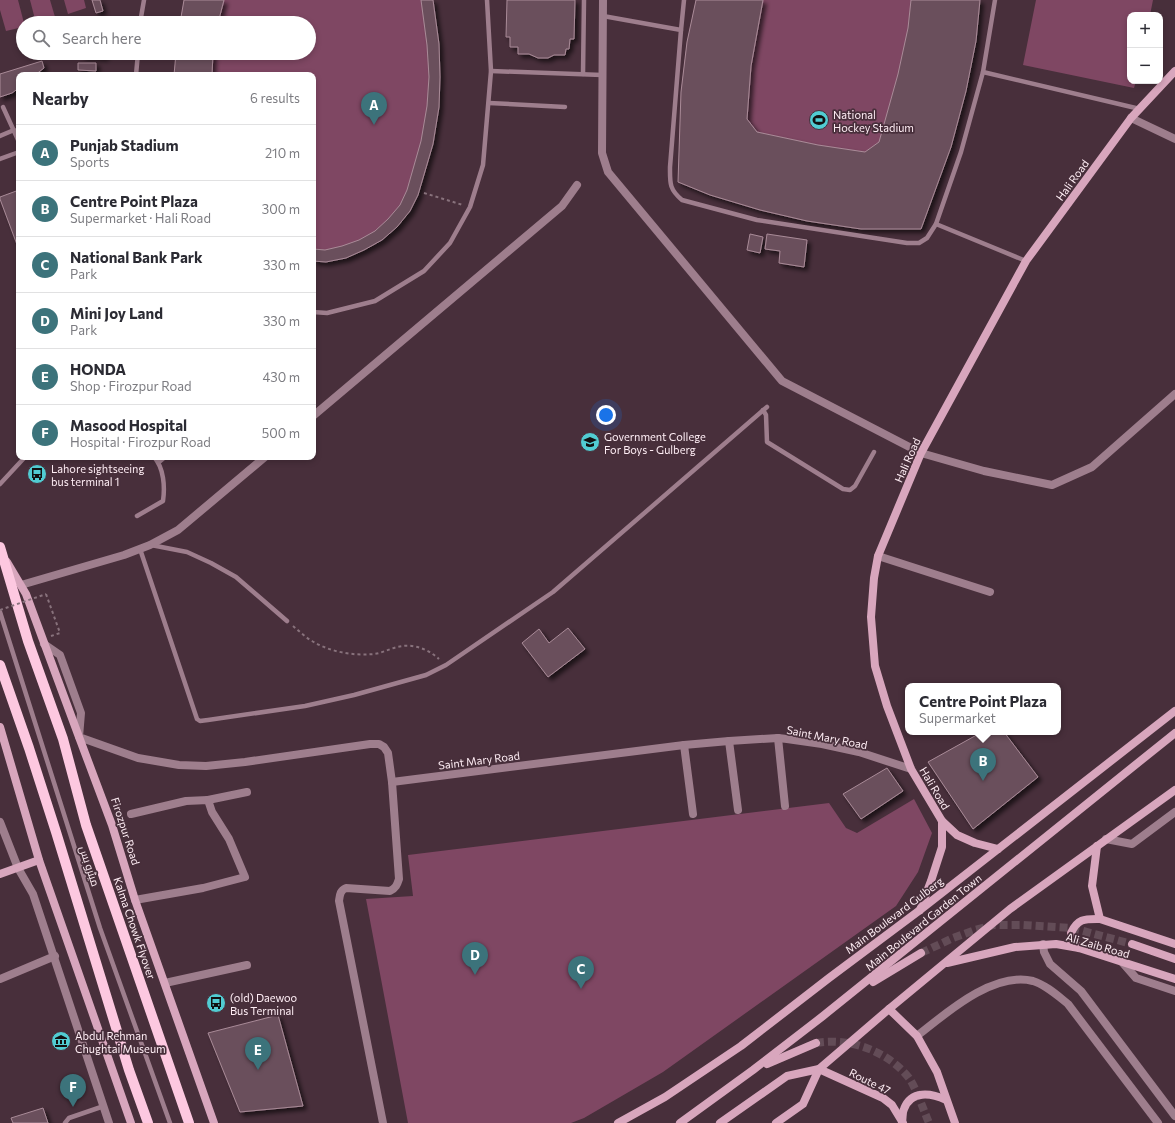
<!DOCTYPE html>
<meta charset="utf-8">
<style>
body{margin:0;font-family:Commissioner,Cairo,sans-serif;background:#f7f7f7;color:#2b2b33}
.controls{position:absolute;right:12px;top:12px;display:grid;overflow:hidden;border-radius:8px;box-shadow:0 2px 6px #0003}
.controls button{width:36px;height:36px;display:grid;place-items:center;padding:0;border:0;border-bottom:1px solid #e1e1e2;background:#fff;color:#2b2b33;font:20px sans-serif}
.you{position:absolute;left:606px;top:415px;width:14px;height:14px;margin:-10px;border:3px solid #fff;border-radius:50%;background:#1a73e8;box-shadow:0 0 0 6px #1a73e833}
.badge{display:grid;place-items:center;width:26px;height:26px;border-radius:50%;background:#3c737b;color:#fff;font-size:13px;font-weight:700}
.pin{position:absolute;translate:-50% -33px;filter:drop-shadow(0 1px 2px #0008)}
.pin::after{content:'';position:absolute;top:21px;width:14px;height:12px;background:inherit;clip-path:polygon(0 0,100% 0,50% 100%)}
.popup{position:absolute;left:905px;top:683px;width:156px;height:52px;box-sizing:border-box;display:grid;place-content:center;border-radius:8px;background:#fff;filter:drop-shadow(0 1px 3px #0005);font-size:13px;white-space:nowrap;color:#7c7c81}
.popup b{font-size:15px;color:#2b2b33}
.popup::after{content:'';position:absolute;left:50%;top:100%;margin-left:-8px;border:8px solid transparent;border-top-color:#fff}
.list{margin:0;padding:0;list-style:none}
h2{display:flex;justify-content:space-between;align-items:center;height:52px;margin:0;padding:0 16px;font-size:17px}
h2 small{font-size:13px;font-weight:400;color:#7c7c81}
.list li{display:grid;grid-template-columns:26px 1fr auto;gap:12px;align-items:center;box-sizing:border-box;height:56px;padding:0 16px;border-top:1px solid #e1e1e2}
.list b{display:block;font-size:15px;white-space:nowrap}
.list p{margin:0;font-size:13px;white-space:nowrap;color:#7c7c81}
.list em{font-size:13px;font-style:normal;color:#7c7c81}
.icon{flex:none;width:22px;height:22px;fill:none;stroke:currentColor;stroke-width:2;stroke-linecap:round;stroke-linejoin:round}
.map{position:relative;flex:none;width:1175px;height:1123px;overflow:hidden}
.search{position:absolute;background:#fff;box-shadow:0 2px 6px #0003;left:16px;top:16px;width:300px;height:44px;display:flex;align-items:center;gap:10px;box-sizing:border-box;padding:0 14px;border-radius:22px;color:#7c7c81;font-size:15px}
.panel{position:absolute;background:#fff;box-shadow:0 2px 6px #0003;left:16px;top:72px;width:300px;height:388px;border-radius:8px}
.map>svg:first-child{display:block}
.green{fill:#7f4763}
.building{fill:#6b4f5c;stroke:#a98b98;filter:url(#shadow)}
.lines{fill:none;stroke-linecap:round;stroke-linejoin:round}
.secondary-tunnel{stroke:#634c57;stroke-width:8;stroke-dasharray:8 4;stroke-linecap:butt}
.path{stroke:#88727c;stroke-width:2;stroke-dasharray:3 3;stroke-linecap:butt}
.lane{stroke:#9e7e8d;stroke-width:4.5}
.street{stroke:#9e7e8d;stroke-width:8}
.secondary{stroke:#d8a6bd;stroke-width:8}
.primary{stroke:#fdc8e0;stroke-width:10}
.path-bridge{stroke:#88727c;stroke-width:2;stroke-dasharray:3 3;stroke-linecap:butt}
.labels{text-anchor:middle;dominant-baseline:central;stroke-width:3.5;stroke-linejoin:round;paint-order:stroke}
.poi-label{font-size:11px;fill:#ffeef5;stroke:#482f3b;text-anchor:start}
.street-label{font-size:11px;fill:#ffeef5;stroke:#482f3b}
</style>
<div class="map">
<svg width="1175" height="1123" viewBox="0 0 1175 1123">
<defs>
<filter id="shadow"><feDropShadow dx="3.5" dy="3.5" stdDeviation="2" flood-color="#0009"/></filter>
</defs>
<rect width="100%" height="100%" fill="#482f3b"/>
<!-- green -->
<g class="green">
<path d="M0,0H18L24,23L23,27L6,31L0,10Z"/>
<path d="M30,0H50L55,17L36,23Z"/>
<path d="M64,0H84L86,8L68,14Z"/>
<path d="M184,0H433C442,55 442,109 428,163C419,194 408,221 382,240C372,247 358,254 346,257C336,260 324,260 313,261V75H174L176,53H309V23H180Z"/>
<path d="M696,0H980L976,41L807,221L760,210L710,195L678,182L681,92L687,42Z"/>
<path d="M1036,0H1153L1150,15H1130V81H1136L1134,88L1023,65Z"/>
<path d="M914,799L932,833L918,872L896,906L663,1072L584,1118L571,1123H408L366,899L413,896L408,855L829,803L846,828L857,833Z"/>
</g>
<!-- building -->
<g class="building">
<path d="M92,0H100L103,11L96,13Z"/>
<path d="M184,0H224L218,23H180Z"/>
<path d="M421,0H433L439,44L440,77L439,107L433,144L418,195L410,211L397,227L382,240L364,250L346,258L326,262L313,261V249L325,250L342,246L359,240L375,231L388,219L400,205L407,190L421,141L427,106L429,77L427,45Z"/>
<path d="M507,0H575L574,39H570L569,49H566L565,55H554L548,58H538L529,54H518V47H510V37H506Z"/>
<path d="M696,0H763L751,66L747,119L757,132L818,145L865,152L879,142L898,74L908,28L911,0H980L976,41L966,91L951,147L921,229H861L807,221L760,210L710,195L678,182L681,92L687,42Z"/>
<path d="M82,53H105V57L82,56Z"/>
<path d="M176,53H213L212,75H174Z"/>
<path d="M42,61L44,68L35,75H19V88L12,93L0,97V74Z"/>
<path d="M78,63H96V71L78,70Z"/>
<path d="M81,73L105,74V75H81Z"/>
<path d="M19,190V250L0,199V197Z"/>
<path d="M750,234L763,237L760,253L747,250Z"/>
<path d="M767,234L807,240L804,267L779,263L780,251L765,249Z"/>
<path d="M568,628L585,649L548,677L522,643L539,629L549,643Z"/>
<path d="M982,732H1004L1038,777L973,829L928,762Z"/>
<path d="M887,768L903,791L861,819L843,794Z"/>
<path d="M278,1015L303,1106L240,1112L208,1033Z"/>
<path d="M43,1108L48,1123H13L11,1118Z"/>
</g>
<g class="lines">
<!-- secondary-tunnel -->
<g class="secondary-tunnel">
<path d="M921,953L953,938L975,930L994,925H1023L1072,928L1132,944"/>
<path d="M816,1043C849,1037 888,1051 909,1078C916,1088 924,1111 929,1123"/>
</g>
<!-- path -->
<g class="path">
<path d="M424,193L463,205"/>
<path d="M46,594L60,633L51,636"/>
<path d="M293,626C299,631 305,637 312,641C330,652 353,656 374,654C382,653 389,649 397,647C413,643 428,649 439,659"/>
</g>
<!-- lane -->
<g class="lane">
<path d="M603,16L681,30L670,167C670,183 669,189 682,200L757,220L907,243H919L927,238L936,224L961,152L983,72L995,0"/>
<path d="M140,23L144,0"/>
<path d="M681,30L684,0"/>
<path d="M491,71L602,75"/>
<path d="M983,72L1140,109"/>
<path d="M583,74L584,0"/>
<path d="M136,75L138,53"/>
<path d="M489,103L565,107"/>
<path d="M3,107L19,142"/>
<path d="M0,136L14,130"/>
<path d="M0,159L19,152"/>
<path d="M936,224L1026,261"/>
<path d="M313,312L327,313L375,301L424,271L450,243L470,207L483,165L491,71L487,0"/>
<path d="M763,410L766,415L767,442L843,489L850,490L855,486L874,452"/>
<path d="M159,462L165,457"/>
<path d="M0,484L25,457"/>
<path d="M137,516L163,501C165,487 164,468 154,457"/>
<path d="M151,545L187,552L211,563L236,577L287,621"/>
<path d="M140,549L197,719L200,721L208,720L305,706L354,695L426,675L446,665L553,592L767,407"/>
<path d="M0,612L100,928L170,1123"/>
<path d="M65,1123L69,1118L104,1106"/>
</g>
<!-- street -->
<g class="street">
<path d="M603,0L602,153L608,172L782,381L921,453L984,471L1052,485L1092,467L1175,394"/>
<path d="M1131,118L1175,139"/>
<path d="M313,416L562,206L577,185"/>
<path d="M878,556L990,592"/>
<path d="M21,585L124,555L150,545L178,530L265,457"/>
<path d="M44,644L60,655L81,713L79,737L138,758L179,765L206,766L245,762L370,744H379L384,747L388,753L392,782L399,879C397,885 396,888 390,891L346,888C340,891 340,894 339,901L383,1123"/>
<path d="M778,738L785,806"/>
<path d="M729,741L738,810"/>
<path d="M684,745L693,814"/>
<path d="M392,782L684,745L729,741L778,738L787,739L822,744L859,752L911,769"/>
<path d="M208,800L247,792"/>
<path d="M131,814L186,801L208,800L212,812L229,839L245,877L203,888L135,900"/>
<path d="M0,822L18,868L33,894L109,1123"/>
<path d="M1106,839L1132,844L1175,812"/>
<path d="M1043,944L1044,952L1050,964L1081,991L1175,1116"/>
<path d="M1122,962L1136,978L1175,991"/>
<path d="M0,979L55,956"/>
<path d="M165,983L247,965"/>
<path d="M917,1036C945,1014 993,971 1033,981C1046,985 1058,996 1068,1004L1158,1123"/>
</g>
<!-- secondary -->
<g class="secondary">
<path d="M7,562L26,594L79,737L112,825L135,900L214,1123"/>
<path d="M0,727L39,860L131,1123"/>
<path d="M942,821L957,835L975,843L998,849"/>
<path d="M1097,846L1092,886L1100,919L1175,944"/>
<path d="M0,874L39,860"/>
<path d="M920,910L931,881L942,847V821L911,769L887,706L875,666L871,617L874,578L878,556L921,453L1026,261L1131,118L1175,71"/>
<path d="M1132,944L1175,959"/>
<path d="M1079,948L1074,942L1071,933C1078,918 1085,919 1100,919"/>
<path d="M947,963L1015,947L1056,944L1079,948L1175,979"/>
<path d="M873,982L921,953"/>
<path d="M889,1009L917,1036L937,1072L955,1123"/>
<path d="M767,1064L816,1043"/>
<path d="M902,1122C903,1118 902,1113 904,1109C911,1090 931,1093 946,1100"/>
<path d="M618,1123L665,1097L741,1046L829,978L920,910L1175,711"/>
<path d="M680,1123L753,1070L823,1016L1175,733"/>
<path d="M720,1123L787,1076L819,1069L883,1098L892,1105L903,1123"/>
<path d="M776,1123L803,1104L819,1069L889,1009L1010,909L1175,790"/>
</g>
<!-- primary -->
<g class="primary">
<path d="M0,547L28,641L63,739L86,825L189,1123"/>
<path d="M0,665L29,748L56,832L129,1070L148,1123"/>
</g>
<!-- path-bridge -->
<path class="path-bridge" d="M0,610L46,594"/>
</g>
<!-- icons -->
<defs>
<symbol id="stadium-disc" viewBox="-11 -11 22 22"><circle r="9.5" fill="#51ccd2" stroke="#482f3b"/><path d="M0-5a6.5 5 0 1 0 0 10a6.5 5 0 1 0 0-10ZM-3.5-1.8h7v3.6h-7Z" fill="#111"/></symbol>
<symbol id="university-disc" viewBox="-11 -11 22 22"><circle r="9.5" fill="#51ccd2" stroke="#482f3b"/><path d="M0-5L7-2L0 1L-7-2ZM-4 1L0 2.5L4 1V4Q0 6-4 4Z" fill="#111"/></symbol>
<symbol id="bus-disc" viewBox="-11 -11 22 22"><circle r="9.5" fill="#51ccd2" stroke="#482f3b"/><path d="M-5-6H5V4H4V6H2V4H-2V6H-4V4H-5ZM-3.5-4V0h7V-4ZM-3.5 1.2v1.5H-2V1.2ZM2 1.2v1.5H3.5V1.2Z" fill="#111"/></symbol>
<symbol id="museum-disc" viewBox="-11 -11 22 22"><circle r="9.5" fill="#51ccd2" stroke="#482f3b"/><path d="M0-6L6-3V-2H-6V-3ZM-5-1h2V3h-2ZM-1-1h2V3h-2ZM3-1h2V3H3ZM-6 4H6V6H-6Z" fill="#111"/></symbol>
</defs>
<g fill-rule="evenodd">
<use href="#stadium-disc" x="808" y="109" width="22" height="22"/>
<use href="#university-disc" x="579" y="431" width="22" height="22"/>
<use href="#bus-disc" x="26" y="463" width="22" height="22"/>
<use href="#bus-disc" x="205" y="992" width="22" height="22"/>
<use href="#museum-disc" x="50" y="1030" width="22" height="22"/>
</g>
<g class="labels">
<!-- poi labels -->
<g class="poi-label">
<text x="833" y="114">National<tspan x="833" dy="13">Hockey Stadium</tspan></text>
<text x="604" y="436">Government College<tspan x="604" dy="13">For Boys - Gulberg</tspan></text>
<text x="51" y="468">Lahore sightseeing<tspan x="51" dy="13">bus terminal 1</tspan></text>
<text x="230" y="997">(old) Daewoo<tspan x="230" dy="13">Bus Terminal</tspan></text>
<text x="75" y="1035">Abdul Rehman<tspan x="75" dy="13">Chughtai Museum</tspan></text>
</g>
<!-- street labels -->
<g class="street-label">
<text transform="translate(1072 180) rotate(-54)">Hali Road</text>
<text transform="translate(907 460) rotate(-66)">Hali Road</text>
<text transform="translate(827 737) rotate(11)">Saint Mary Road</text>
<text transform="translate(479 760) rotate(-7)">Saint Mary Road</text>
<text transform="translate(935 788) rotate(59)">Hali Road</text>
<text transform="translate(126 831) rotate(72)">Firozpur Road</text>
<text transform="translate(90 866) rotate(72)">میٹرو بس</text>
<text transform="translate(894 915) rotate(-37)">Main Boulevard Gulberg</text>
<text transform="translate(923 922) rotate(-39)">Main Boulevard Garden Town</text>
<text transform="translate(135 928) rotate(71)">Kalma Chowk Flyover</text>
<text transform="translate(1098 945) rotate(16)">Ali Zaib Road</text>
<text transform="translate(870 1081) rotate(26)">Route 47</text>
</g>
</g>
</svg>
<div class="controls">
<button>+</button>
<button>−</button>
</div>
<div class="you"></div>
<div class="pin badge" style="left:374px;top:125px">A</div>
<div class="pin badge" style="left:983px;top:781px">B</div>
<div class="popup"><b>Centre Point Plaza</b>Supermarket</div>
<div class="pin badge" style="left:581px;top:989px">C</div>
<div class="pin badge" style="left:475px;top:975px">D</div>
<div class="pin badge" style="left:258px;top:1070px">E</div>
<div class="pin badge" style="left:73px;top:1107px">F</div>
<div class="search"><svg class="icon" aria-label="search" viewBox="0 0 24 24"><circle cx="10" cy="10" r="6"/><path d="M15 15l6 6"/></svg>Search here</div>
<section class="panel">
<h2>Nearby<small>6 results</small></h2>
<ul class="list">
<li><span class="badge">A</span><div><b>Punjab Stadium</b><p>Sports</p></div><em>210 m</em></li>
<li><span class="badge">B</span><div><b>Centre Point Plaza</b><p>Supermarket · Hali Road</p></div><em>300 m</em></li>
<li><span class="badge">C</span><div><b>National Bank Park</b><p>Park</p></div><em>330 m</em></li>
<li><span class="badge">D</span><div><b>Mini Joy Land</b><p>Park</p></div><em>330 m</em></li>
<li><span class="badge">E</span><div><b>HONDA</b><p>Shop · Firozpur Road</p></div><em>430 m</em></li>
<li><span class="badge">F</span><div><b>Masood Hospital</b><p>Hospital · Firozpur Road</p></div><em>500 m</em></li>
</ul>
</section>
</div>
